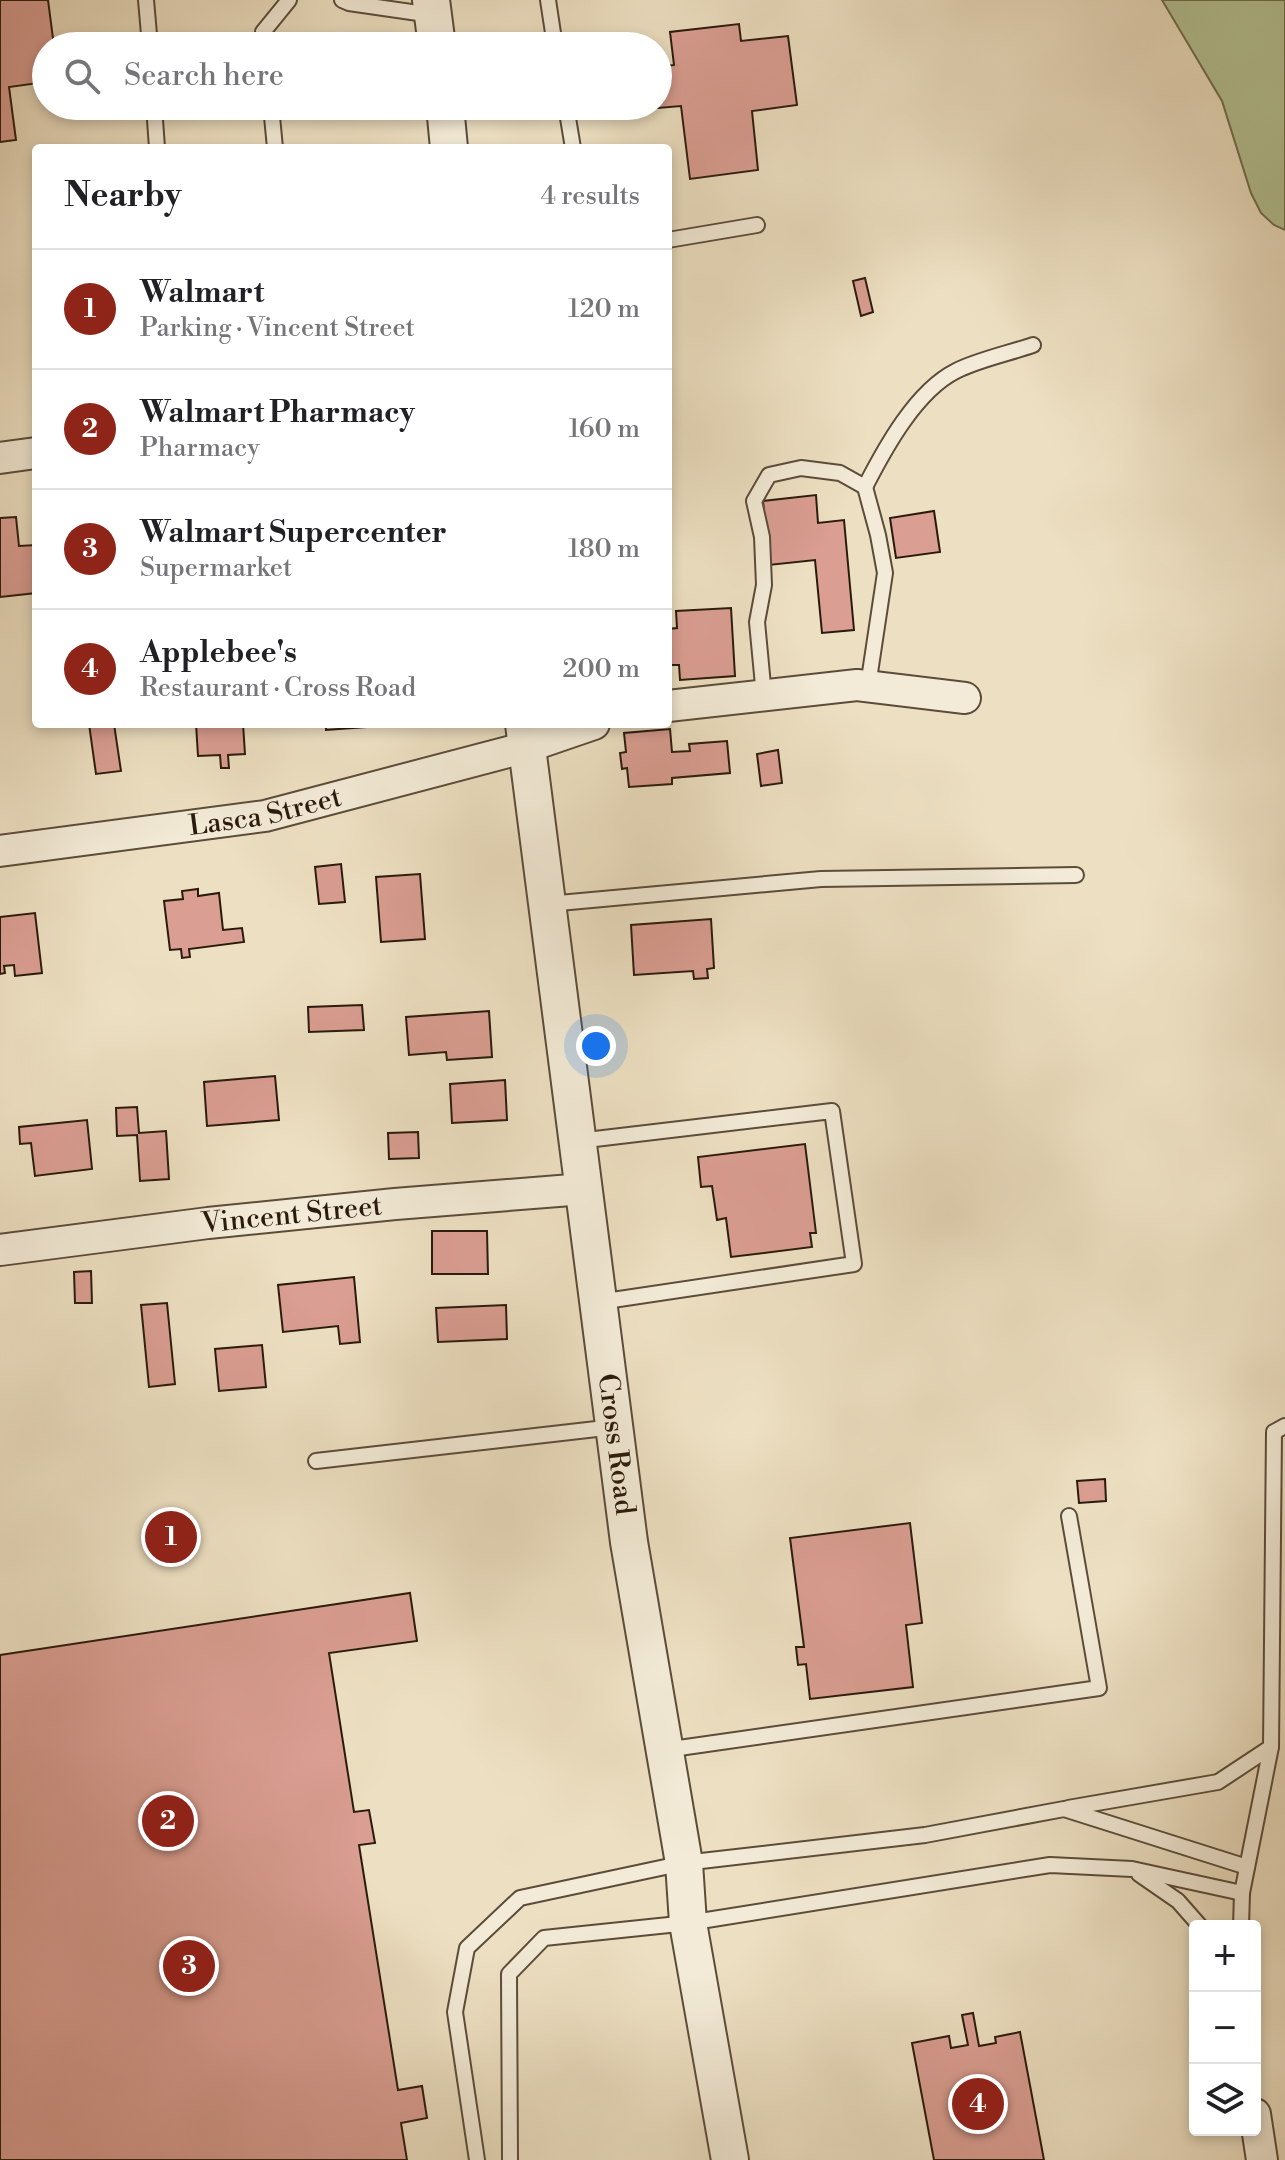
<!DOCTYPE html>
<meta charset="utf-8">
<style>
body{margin:0;font-family:"Libre Bodoni",serif;background:#f2f2f2;color:#202124}
.controls{position:absolute;right:24px;bottom:24px;display:grid;overflow:hidden;border-radius:8px;box-shadow:0 4px 12px #0003}
.controls button{width:72px;height:72px;display:grid;place-items:center;padding:0;border:0;border-bottom:2px solid #e0e0e0;background:#fff;color:#202124;font:40px sans-serif}
.you{position:absolute;left:596px;top:1046px;width:28px;height:28px;margin:-20px;border:6px solid #fff;border-radius:50%;background:#1a73e8;box-shadow:0 0 0 12px #1a73e833}
.badge{display:grid;place-items:center;width:52px;height:52px;border-radius:50%;background:#8f2418;color:#fff;font-size:26px;font-weight:700}
.pin{position:absolute;translate:-50% -50%;border:4px solid #fff;box-shadow:0 2px 8px #0006}
.list{margin:0;padding:0;list-style:none}
h2{display:flex;justify-content:space-between;align-items:center;height:104px;margin:0;padding:0 32px;font-size:34px}
h2 small{font-size:26px;font-weight:400;color:#757577}
.list li{display:grid;grid-template-columns:52px 1fr auto;gap:24px;align-items:center;box-sizing:border-box;height:120px;padding:0 32px;border-top:2px solid #e0e0e0}
.list b{display:block;font-size:30px;white-space:nowrap}
.list p{margin:0;font-size:26px;white-space:nowrap;color:#757577}
.list em{font-size:26px;font-style:normal;color:#757577}
.icon{flex:none;width:44px;height:44px;fill:none;stroke:currentColor;stroke-width:2;stroke-linecap:round;stroke-linejoin:round}
.map{position:relative;flex:none;width:1285px;height:2160px;overflow:hidden}
.search{position:absolute;background:#fff;box-shadow:0 4px 12px #0003;left:32px;top:32px;width:640px;height:88px;display:flex;align-items:center;gap:20px;box-sizing:border-box;padding:0 28px;border-radius:44px;color:#757577;font-size:30px}
.panel{position:absolute;background:#fff;box-shadow:0 4px 12px #0003;left:32px;top:144px;width:640px;height:584px;border-radius:8px}
.map>svg:first-child{display:block}
.green{fill:#b4c396;stroke:#6f6e52;stroke-width:2}
.building{fill:#da9e92;stroke:#2a1a0d;stroke-width:2}
.lines{fill:none;stroke-linecap:round;stroke-linejoin:round}
.service-casing{stroke:#5b4c3a;stroke-width:18}
.minor-casing{stroke:#5b4c3a;stroke-width:34}
.tertiary-casing{stroke:#5b4c3a;stroke-width:40}
.service{stroke:#f3ebd7;stroke-width:14}
.minor{stroke:#f3ebd7;stroke-width:30}
.tertiary{stroke:#f3ebd7;stroke-width:36}
.labels{text-anchor:middle;dominant-baseline:central;stroke-width:6;stroke-linejoin:round;paint-order:stroke}
.street-label{font-size:28px;fill:#2a1a0d;stroke:#f3ebd7}
</style>
<div class="map">
<svg width="1285" height="2160" viewBox="0 0 1285 2160">
<rect width="100%" height="100%" fill="#ede0c2"/>
<filter id="stains"><feTurbulence type="fractalNoise" baseFrequency=".0025" numOctaves="4"/><feColorMatrix values="0 0 0 0 .2 0 0 0 0 .09 0 0 0 0 .02 0 0 0 .5 -.17"/></filter>
<radialGradient id="worn" r=".72"><stop offset=".6" stop-color="#630" stop-opacity="0"/><stop offset="1" stop-color="#630" stop-opacity=".3"/></radialGradient>
<!-- green -->
<path class="green" d="M1162,0H1285V230L1274,225L1261,213L1251,193L1222,101Z"/>
<!-- building -->
<g class="building">
<path d="M0,0H48L54,46H46V82L9,87L16,140L0,142Z"/>
<path d="M739,24L741,41L788,36L797,105L752,111L758,170L690,179L681,106L658,108V67L674,65L670,32Z"/>
<path d="M865,278L873,312L861,316L853,281Z"/>
<path d="M816,495L818,523L844,520L854,630L822,633L815,560L769,565L763,501Z"/>
<path d="M934,511L940,552L896,558L890,518Z"/>
<path d="M16,517L19,546L36,545V593L0,597V518Z"/>
<path d="M731,608L735,676L680,680L679,665H668V629L677,628L676,611Z"/>
<path d="M89,724H114L121,771L96,774Z"/>
<path d="M196,724H243L245,754L228,755L229,768H221L220,755L198,756Z"/>
<path d="M326,724H366V727L326,730Z"/>
<path d="M670,729L672,752L690,751L689,744L727,741L730,773L672,778V784L629,787L627,768L622,769L620,753L626,752L624,733Z"/>
<path d="M778,750L782,783L761,786L757,754Z"/>
<path d="M341,864L345,902L319,904L315,867Z"/>
<path d="M420,874L425,939L381,942L376,877Z"/>
<path d="M198,889V896L219,893L223,930L242,928L244,942L189,949L190,957L182,958L181,949L170,950L164,901L183,899L182,891Z"/>
<path d="M35,913L42,973L15,976L14,965L4,966L5,973L0,974V917Z"/>
<path d="M711,919L714,968L707,969L708,978L694,979L693,971L634,975L631,925Z"/>
<path d="M362,1005L364,1030L309,1032L308,1007Z"/>
<path d="M489,1011L492,1057L447,1060L446,1052L409,1055L406,1017Z"/>
<path d="M275,1076L279,1120L207,1126L204,1082Z"/>
<path d="M505,1080L507,1120L452,1123L450,1084Z"/>
<path d="M137,1107L139,1133L166,1131L169,1179L140,1181L137,1135L117,1136L116,1108Z"/>
<path d="M87,1120L92,1169L35,1176L31,1143L20,1144L19,1127Z"/>
<path d="M418,1132L419,1158L389,1159L388,1133Z"/>
<path d="M805,1144L816,1233H810L812,1247L731,1257L726,1218L717,1220L712,1186L701,1187L698,1157Z"/>
<path d="M432,1231H487L488,1274H432Z"/>
<path d="M91,1271L92,1303H75L74,1272Z"/>
<path d="M354,1277L360,1342L340,1344L338,1326L283,1332L278,1285Z"/>
<path d="M167,1303L175,1384L149,1387L141,1305Z"/>
<path d="M506,1305L507,1339L438,1342L436,1308Z"/>
<path d="M262,1345L266,1387L219,1391L215,1349Z"/>
<path d="M1105,1479L1106,1501L1079,1503L1077,1481Z"/>
<path d="M910,1523L922,1623L906,1625L913,1687L810,1699L806,1664L798,1665L796,1647H804L790,1538Z"/>
<path d="M410,1593L417,1641L329,1653L354,1812L369,1810L375,1843L359,1845L398,2090L422,2086L427,2118L401,2123L407,2160H0V1655Z"/>
<path d="M973,2013L979,2046L996,2043L995,2037L1020,2032L1044,2160H934L912,2043L949,2036L951,2048L968,2045L962,2015Z"/>
</g>
<g class="lines">
<defs>
<g id="service">
<path d="M146,0L150,46"/>
<path d="M342,0L349,3L432,15"/>
<path d="M548,0L555,46"/>
<path d="M265,46L263,32L289,0"/>
<path d="M154,106L157,148"/>
<path d="M271,106L275,148"/>
<path d="M566,106L573,148"/>
<path d="M668,240L757,225"/>
<path d="M865,487C885,448 916,391 956,371C977,360 1010,353 1033,345"/>
<path d="M764,696L757,622L764,585L762,537L754,501L769,475L801,468L840,473L865,487L878,535L885,573L868,686"/>
<path d="M548,904L821,879L1076,875"/>
<path d="M578,1141L832,1111L854,1264L599,1302"/>
<path d="M316,1461L614,1427"/>
<path d="M665,1750L1099,1688L1069,1516"/>
<path d="M1068,1808L1218,1782L1271,1747"/>
<path d="M1139,1874L1178,1901L1200,1926"/>
<path d="M1241,1926L1242,1893L1271,1747L1274,1432L1285,1426"/>
<path d="M477,2160L455,2012L467,1948L520,1898L684,1863L925,1835L1064,1809L1247,1867"/>
<path d="M510,2160L509,1974L544,1938L688,1923L1050,1865L1132,1869L1242,1893"/>
</g>
<g id="minor">
<path d="M0,458L36,453"/>
<path d="M668,706L857,685L965,698"/>
<path id="s1" d="M0,851L265,816L527,747L594,724"/>
<path id="s2" d="M0,1250L208,1223L395,1204L584,1189"/>
<path d="M1255,2114L1262,2160"/>
</g>
<g id="tertiary">
<path d="M431,0L437,46"/>
<path d="M445,106L449,148"/>
<path id="s3" d="M524,724L629,1542L684,1863L688,1923L730,2160"/>
</g>
</defs>
<!-- service casing -->
<use href="#service" class="service-casing"/>
<!-- minor casing -->
<use href="#minor" class="minor-casing"/>
<!-- tertiary casing -->
<use href="#tertiary" class="tertiary-casing"/>
<!-- service -->
<use href="#service" class="service"/>
<!-- minor -->
<use href="#minor" class="minor"/>
<!-- tertiary -->
<use href="#tertiary" class="tertiary"/>
</g>
<g class="labels">
<!-- street labels -->
<g class="street-label">
<text stroke="none"><textPath href="#s1" startOffset="268">Lasca Street</textPath></text>
<text stroke="none"><textPath href="#s2" startOffset="294">Vincent Street</textPath></text>
<text stroke="none"><textPath href="#s3" startOffset="726">Cross Road</textPath></text>
</g>
</g>
<rect width="100%" height="100%" filter="url(#stains)"/>
<rect width="100%" height="100%" fill="url(#worn)"/>
</svg>
<div class="controls">
<button>+</button>
<button>−</button>
<button><svg class="icon" aria-label="layers" viewBox="0 0 24 24"><path d="M12 4l9 5-9 5-9-5zM3 14l9 5 9-5"/></svg></button>
</div>
<div class="you"></div>
<div class="pin badge" style="left:171px;top:1537px">1</div>
<div class="pin badge" style="left:168px;top:1821px">2</div>
<div class="pin badge" style="left:189px;top:1966px">3</div>
<div class="pin badge" style="left:978px;top:2104px">4</div>
<div class="search"><svg class="icon" aria-label="search" viewBox="0 0 24 24"><circle cx="10" cy="10" r="6"/><path d="M15 15l6 6"/></svg>Search here</div>
<section class="panel">
<h2>Nearby<small>4 results</small></h2>
<ul class="list">
<li><span class="badge">1</span><div><b>Walmart</b><p>Parking · Vincent Street</p></div><em>120 m</em></li>
<li><span class="badge">2</span><div><b>Walmart Pharmacy</b><p>Pharmacy</p></div><em>160 m</em></li>
<li><span class="badge">3</span><div><b>Walmart Supercenter</b><p>Supermarket</p></div><em>180 m</em></li>
<li><span class="badge">4</span><div><b>Applebee's</b><p>Restaurant · Cross Road</p></div><em>200 m</em></li>
</ul>
</section>
</div>
